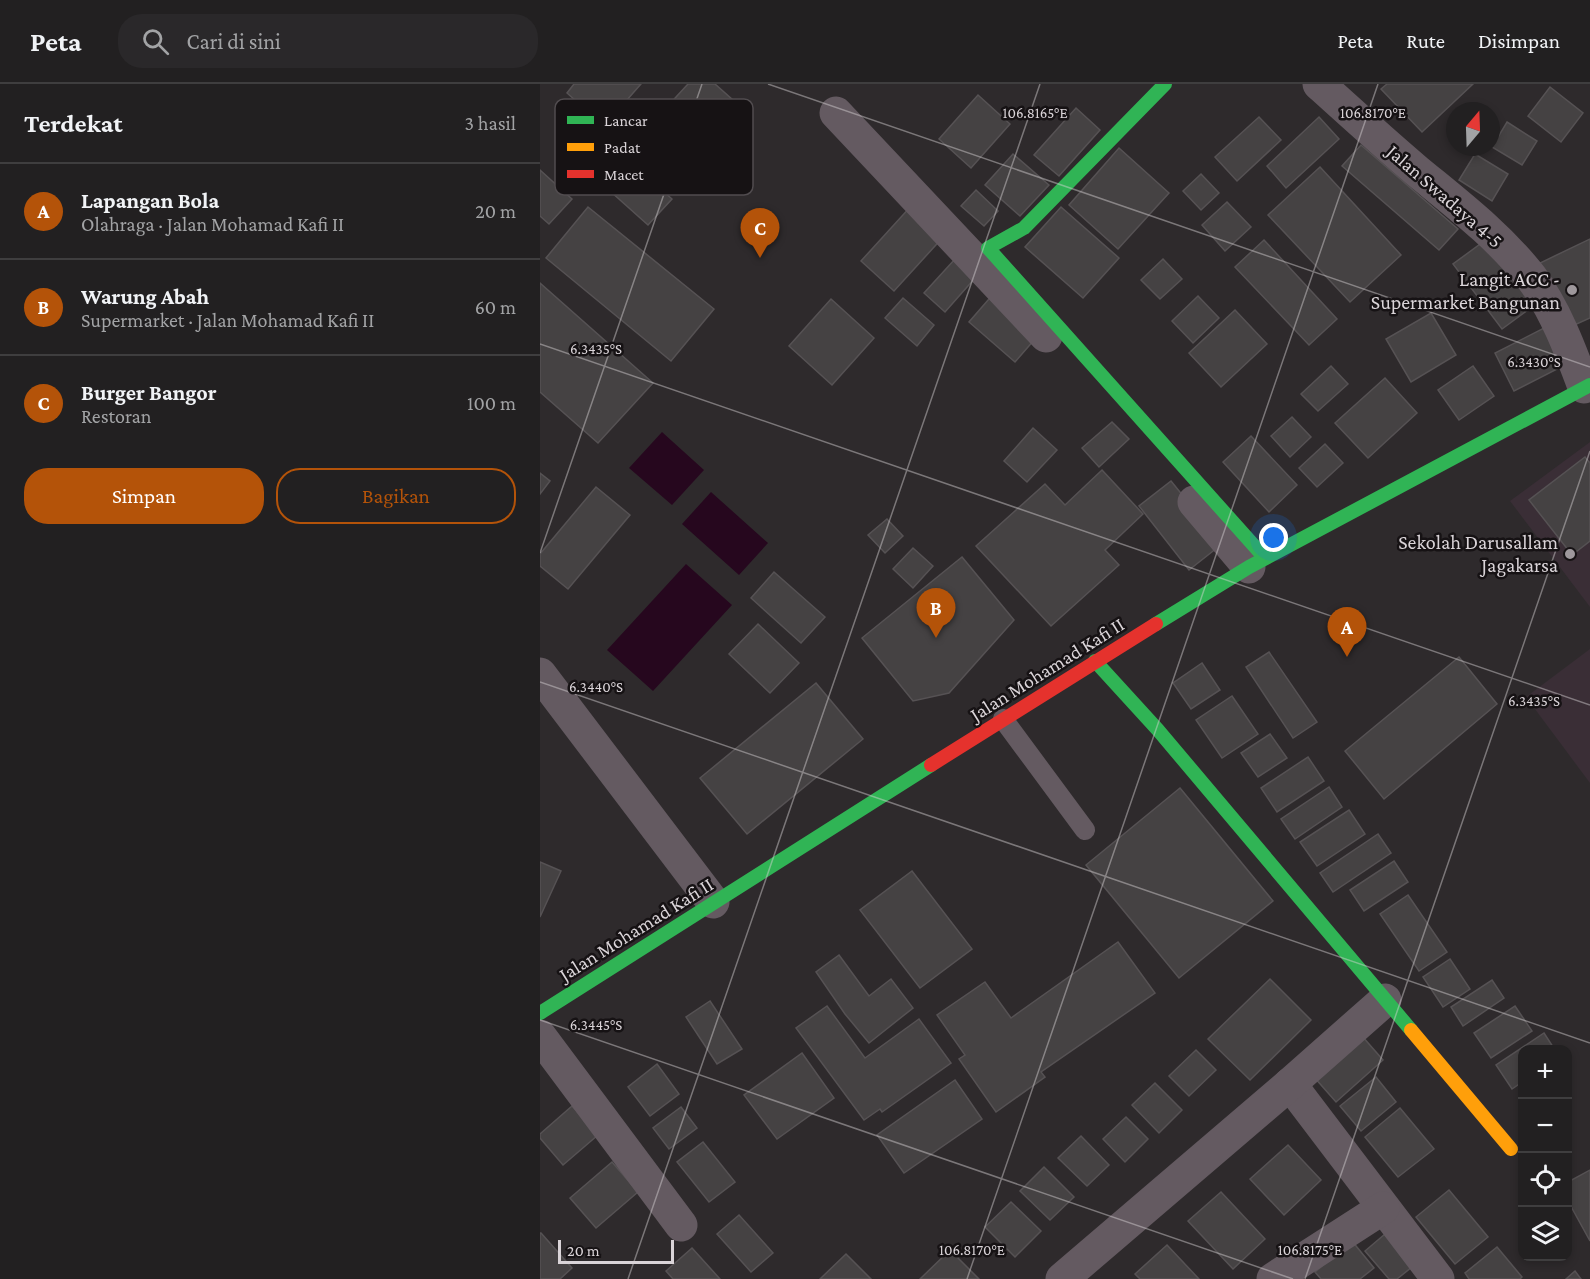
<!DOCTYPE html>
<html lang="id">
<meta charset="utf-8">
<style>
body{margin:0;font-family:"Crimson Pro",serif;background:#2a282a;color:#f1f3f6}
.controls{position:absolute;right:18px;bottom:18px;display:grid;overflow:hidden;border-radius:12px;box-shadow:0 3px 9px #0003}
.controls button{width:54px;height:54px;display:grid;place-items:center;padding:0;border:0;border-bottom:2px solid #3f3e3f;background:#222021;color:#f1f3f6;font:30px sans-serif}
.compass{position:absolute;left:906px;top:18px;width:54px;height:54px;border-radius:50%;background:#222021;box-shadow:0 3px 9px #0003;rotate:19deg}
.scale{position:absolute;left:18px;bottom:15px;width:116px;box-sizing:border-box;padding-left:6px;border:3px solid #dad4d8;border-top:0;font-size:16px;line-height:21px;white-space:nowrap;color:#dad4d8;-webkit-text-stroke:4px #161214;paint-order:stroke}
.you{position:absolute;left:734px;top:454px;width:21px;height:21px;margin:-15px;border:4px solid #fff;border-radius:50%;background:#1a73e8;box-shadow:0 0 0 9px #1a73e833}
.badge{display:grid;place-items:center;width:39px;height:39px;border-radius:50%;background:#b45309;color:#fff;font-size:20px;font-weight:700}
.pin{position:absolute;translate:-50% -50px;filter:drop-shadow(0 2px 3px #0008)}
.pin::after{content:'';position:absolute;top:32px;width:21px;height:18px;background:inherit;clip-path:polygon(0 0,100% 0,50% 100%)}
.list{margin:0;padding:0;list-style:none}
h2{display:flex;justify-content:space-between;align-items:center;height:78px;margin:0;padding:0 24px;font-size:26px}
h2 small{font-size:20px;font-weight:400;color:#a2a3a5}
.list li{display:grid;grid-template-columns:39px 1fr auto;gap:18px;align-items:center;box-sizing:border-box;height:96px;padding:0 24px;border-top:2px solid #3f3e3f}
.list b{display:block;font-size:22px;white-space:nowrap}
.list p{margin:0;font-size:20px;white-space:nowrap;color:#a2a3a5}
.list em{font-size:20px;font-style:normal;color:#a2a3a5}
.actions{display:flex;gap:12px;padding:18px 24px}
.actions a{flex:1;padding:14px 0;border:2px solid #b45309;border-radius:24px;text-align:center;font-size:21px;color:#b45309}
.actions .main{background:#b45309;color:#fff}
.icon{flex:none;width:33px;height:33px;fill:none;stroke:currentColor;stroke-width:2;stroke-linecap:round;stroke-linejoin:round}
.map{position:relative;flex:none;width:1050px;height:1195px;overflow:hidden}
header{display:flex;align-items:center;gap:36px;box-sizing:border-box;height:84px;padding:0 30px;background:#222021;border-bottom:2px solid #3f3e3f}
header strong{font-size:28px}
nav{display:flex;gap:33px;margin-inline-start:auto;font-size:21px}
.search{width:420px;height:54px;background:#2a282a;display:flex;align-items:center;gap:15px;box-sizing:border-box;padding:0 21px;border-radius:24px;color:#a2a3a5;font-size:22px}
main{display:flex}
aside{flex:1;background:#222021}
.map>svg:first-child{display:block}
.built{fill:#3a2e36}
.water{fill:#26071e}
.building{fill:#454243;stroke:#565254;stroke-width:1.5}
.lines{fill:none;stroke-linecap:round;stroke-linejoin:round}
.lane{stroke:#645a61;stroke-width:20}
.street{stroke:#645a61;stroke-width:33}
.fast{stroke:#30b455;stroke-width:14}
.slow{stroke:#ff9f0a;stroke-width:14}
.jam{stroke:#e5322d;stroke-width:14}
.ticks{fill:none;stroke:#dad4d8;stroke-width:1.5;stroke-opacity:0.45}
.poi-dot{fill:#9e989c;stroke:#161214;stroke-width:2}
.labels{text-anchor:middle;dominant-baseline:central;stroke-width:5;stroke-linejoin:round;paint-order:stroke}
.street-label{font-size:20px;fill:#dad4d8;stroke:#161214}
.poi-label{font-size:20px;fill:#dad4d8;stroke:#161214;text-anchor:end}
.key{fill:#161214;stroke:#514c4f;stroke-width:1.5}
.key-label{font-size:16px;fill:#dad4d8}
.ticks-label{font-size:15px;text-anchor:middle;fill:#dad4d8;stroke:#161214;stroke-width:5;stroke-linejoin:round;paint-order:stroke}
</style>
<header>
<strong>Peta</strong>
<div class="search"><svg class="icon" aria-label="search" viewBox="0 0 24 24"><circle cx="10" cy="10" r="6"/><path d="M15 15l6 6"/></svg>Cari di sini</div>
<nav><a>Peta</a><a>Rute</a><a>Disimpan</a></nav>
</header>
<main>
<aside>
<h2>Terdekat<small>3 hasil</small></h2>
<ul class="list">
<li><span class="badge">A</span><div><b>Lapangan Bola</b><p>Olahraga · Jalan Mohamad Kafi II</p></div><em>20 m</em></li>
<li><span class="badge">B</span><div><b>Warung Abah</b><p>Supermarket · Jalan Mohamad Kafi II</p></div><em>60 m</em></li>
<li><span class="badge">C</span><div><b>Burger Bangor</b><p>Restoran</p></div><em>100 m</em></li>
</ul>
<div class="actions"><a class="main">Simpan</a><a>Bagikan</a></div>
</aside>
<div class="map">
<svg width="1050" height="1195" viewBox="0 0 1050 1195">
<rect width="100%" height="100%" fill="#2e2a2c"/>
<!-- built -->
<g class="built">
<path d="M1050,358V523L970,417Z"/>
<path d="M1050,565V699L986,613Z"/>
</g>
<!-- water -->
<g class="water">
<path d="M122,348L164,386L132,421L89,384Z"/>
<path d="M171,408L228,459L199,491L142,440Z"/>
<path d="M146,480L192,521L113,607L67,566Z"/>
</g>
<!-- building -->
<g class="building">
<path d="M34,0H101L64,42L27,9Z"/>
<path d="M148,0H175L202,24L157,74L114,37Z"/>
<path d="M847,0H933L882,48L841,5Z"/>
<path d="M1010,3L1043,29L1021,58L988,32Z"/>
<path d="M438,11L470,40L431,84L399,55Z"/>
<path d="M536,24L560,46L519,92L494,71Z"/>
<path d="M719,33L741,56L697,97L675,73Z"/>
<path d="M779,33L799,55L746,104L727,82Z"/>
<path d="M967,38L997,57L982,81L952,63Z"/>
<path d="M821,61L918,145L899,166L802,82Z"/>
<path d="M579,64L629,109L578,165L529,121Z"/>
<path d="M473,70L509,101L480,132L445,101Z"/>
<path d="M935,70L968,90L952,117L919,96Z"/>
<path d="M85,73L132,115L108,141L61,99Z"/>
<path d="M780,83L861,171L810,218L728,131Z"/>
<path d="M0,86L32,115L9,140L0,132Z"/>
<path d="M661,90L679,109L661,126L643,107Z"/>
<path d="M436,106L458,127L444,142L421,122Z"/>
<path d="M687,118L711,143L685,167L662,141Z"/>
<path d="M372,121L405,151L354,207L321,177Z"/>
<path d="M48,123L174,225L131,277L6,174Z"/>
<path d="M521,123L579,174L543,214L485,163Z"/>
<path d="M951,152L1000,217L962,245L913,180Z"/>
<path d="M1050,155V234L1030,243L1000,179Z"/>
<path d="M724,156L797,235L769,261L695,183Z"/>
<path d="M415,175L435,194L405,228L384,209Z"/>
<path d="M623,175L642,195L620,215L601,196Z"/>
<path d="M0,199L113,299L58,359L0,308Z"/>
<path d="M455,208L501,248L475,278L429,238Z"/>
<path d="M658,212L679,234L653,259L632,237Z"/>
<path d="M363,214L394,241L377,262L345,234Z"/>
<path d="M291,215L334,254L292,301L249,262Z"/>
<path d="M695,226L727,260L681,303L649,269Z"/>
<path d="M891,229L916,271L871,298L846,255Z"/>
<path d="M1010,241L1029,279L974,307L955,269Z"/>
<path d="M791,282L808,300L778,327L761,310Z"/>
<path d="M933,282L954,312L919,336L898,306Z"/>
<path d="M845,294L877,329L828,374L795,339Z"/>
<path d="M752,333L771,353L750,373L731,352Z"/>
<path d="M572,338L589,355L559,383L542,364Z"/>
<path d="M493,344L517,366L487,398L464,377Z"/>
<path d="M711,352L757,401L729,428L683,378Z"/>
<path d="M785,360L803,379L777,403L759,384Z"/>
<path d="M1045,373L1050,379V457L1032,471L989,416Z"/>
<path d="M562,386L603,430L565,466L579,481L511,542L436,462L505,400L525,421Z"/>
<path d="M0,389L10,397L0,410Z"/>
<path d="M631,397L682,460L649,486L599,422Z"/>
<path d="M56,403L90,431L28,505L0,482V470Z"/>
<path d="M347,435L363,452L345,469L328,451Z"/>
<path d="M373,464L393,482L373,504L353,485Z"/>
<path d="M422,473L474,536L409,609L373,617L322,554Z"/>
<path d="M234,488L285,533L261,559L211,514Z"/>
<path d="M218,540L259,579L230,609L189,570Z"/>
<path d="M729,568L777,638L753,654L706,583Z"/>
<path d="M919,573L957,620L844,715L805,667Z"/>
<path d="M662,579L680,606L651,625L633,599Z"/>
<path d="M276,599L323,655L207,750L160,694Z"/>
<path d="M692,612L718,650L682,674L656,636Z"/>
<path d="M730,650L747,674L718,693L701,669Z"/>
<path d="M768,673L784,697L737,728L721,704Z"/>
<path d="M789,703L802,723L755,755L741,735Z"/>
<path d="M640,704L733,817L639,894L546,781Z"/>
<path d="M809,726L825,750L777,782L760,758Z"/>
<path d="M838,750L851,769L793,808L780,789Z"/>
<path d="M854,777L868,798L824,827L810,806Z"/>
<path d="M0,778L21,787L0,833Z"/>
<path d="M372,787L432,865L380,904L320,826Z"/>
<path d="M868,811L907,868L879,887L840,830Z"/>
<path d="M578,858L615,909L501,988L505,993L456,1028L419,975L425,971L397,931L445,898L471,934Z"/>
<path d="M299,871L329,912L351,895L373,924L329,959L305,930L276,888Z"/>
<path d="M910,875L930,905L903,923L883,893Z"/>
<path d="M730,895L771,936L710,996L668,955Z"/>
<path d="M952,896L964,914L923,942L911,923Z"/>
<path d="M170,917L202,965L177,980L146,933Z"/>
<path d="M287,922L325,974L379,935L411,979L342,1028L340,1025L324,1036L256,944Z"/>
<path d="M975,922L992,947L951,974L934,949Z"/>
<path d="M1004,949L1015,966H982V998L972,1005L956,981Z"/>
<path d="M822,952L843,976L796,1018L774,993Z"/>
<path d="M656,966L676,986L649,1012L629,992Z"/>
<path d="M262,969L294,1014L237,1055L204,1011Z"/>
<path d="M117,980L139,1010L110,1032L88,1003Z"/>
<path d="M836,993L856,1018L821,1047L800,1022Z"/>
<path d="M415,996L442,1035L364,1089L337,1051Z"/>
<path d="M615,999L642,1026L619,1049L592,1021Z"/>
<path d="M32,1022L58,1051L23,1081L0,1054V1050Z"/>
<path d="M141,1023L157,1044L129,1065L113,1044Z"/>
<path d="M860,1024L894,1065L858,1093L825,1053Z"/>
<path d="M586,1033L608,1055L585,1078L563,1055Z"/>
<path d="M541,1052L569,1081L547,1102L518,1074Z"/>
<path d="M163,1058L195,1098L169,1118L137,1078Z"/>
<path d="M748,1061L781,1096L744,1131L710,1095Z"/>
<path d="M72,1078L98,1108L56,1144L30,1114Z"/>
<path d="M504,1083L534,1113L510,1136L480,1107Z"/>
<path d="M1050,1086V1157L1028,1117V1098Z"/>
<path d="M909,1106L948,1153L915,1180L876,1133Z"/>
<path d="M681,1108L725,1155L693,1185L648,1137Z"/>
<path d="M471,1118L501,1147L475,1173L445,1143Z"/>
<path d="M199,1131L233,1169L211,1188L177,1150Z"/>
<path d="M0,1149H1L32,1184L20,1195H0Z"/>
<path d="M845,1150L872,1183L857,1195H849L825,1167Z"/>
<path d="M812,1157L834,1184L820,1195H781L775,1188Z"/>
<path d="M627,1161L659,1195H600L595,1190Z"/>
<path d="M957,1163L982,1193L980,1195H929L925,1189Z"/>
<path d="M152,1164L180,1195H133L126,1187Z"/>
<path d="M410,1166L439,1195H380Z"/>
<path d="M306,1170L331,1195H280Z"/>
<path d="M1035,1187L1041,1195H1026Z"/>
</g>
<g class="lines">
<!-- lane -->
<path class="lane" d="M463,635L545,746"/>
<!-- street -->
<g class="street">
<path d="M779,0C811,29 844,59 877,87C917,120 959,152 991,193C1015,225 1030,265 1044,303"/>
<path d="M296,29L506,252"/>
<path d="M654,418L709,483"/>
<path d="M0,590L173,818"/>
<path d="M0,952L141,1141"/>
<path d="M750,1000L898,1195"/>
<path d="M522,1195L750,1000L845,916"/>
<path d="M733,1195L843,1124"/>
</g>
<!-- fast -->
<g class="fast">
<path d="M625,0L484,144L448,164L725,474"/>
<path d="M616,540L709,483L1050,301"/>
<path d="M555,577L618,646L871,946"/>
<path d="M0,929L391,681"/>
</g>
<!-- slow -->
<path class="slow" d="M871,946L971,1065"/>
<!-- jam -->
<path class="jam" d="M391,681L616,540"/>
</g>
<!-- ticks -->
<path class="ticks" d="M228,0L1050,283M0,260L1050,621M0,469L162,0M0,598L1050,959M0,936L753,1195M88,1195L500,0M427,1195L838,0M765,1195L1050,367"/>
<!-- markers -->
<g class="poi-dot">
<circle cx="1032" cy="206" r="6"/>
<circle cx="1030" cy="470" r="6"/>
</g>
<g class="labels">
<!-- street labels -->
<g class="street-label">
<text transform="translate(905 112) rotate(41)">Jalan Swadaya 4-5</text>
<text transform="translate(507 585) rotate(-32)">Jalan Mohamad Kafi II</text>
<text transform="translate(96 845) rotate(-32)">Jalan Mohamad Kafi II</text>
</g>
<!-- poi labels -->
<g class="poi-label">
<text x="1020" y="195">Langit ACC -<tspan x="1020" dy="23">Supermarket Bangunan</tspan></text>
<text x="1018" y="458">Sekolah Darusallam<tspan x="1018" dy="23">Jagakarsa</tspan></text>
</g>
</g>
<!-- legend -->
<rect x="15" y="15" width="198" height="96" rx="9" class="key"/>
<rect x="27" y="32" width="27" height="8" fill="#30b455"/>
<rect x="27" y="59" width="27" height="8" fill="#ff9f0a"/>
<rect x="27" y="86" width="27" height="8" fill="#e5322d"/>
<g class="key-label">
<text x="64" y="42">Lancar</text>
<text x="64" y="69">Padat</text>
<text x="64" y="96">Macet</text>
</g>
<g class="ticks-label">
<text x="495" y="34">106.8165°E</text>
<text x="833" y="34">106.8170°E</text>
<text x="56" y="270">6.3435°S</text>
<text x="994" y="283">6.3430°S</text>
<text x="56" y="608">6.3440°S</text>
<text x="994" y="622">6.3435°S</text>
<text x="56" y="946">6.3445°S</text>
<text x="432" y="1171">106.8170°E</text>
<text x="770" y="1171">106.8175°E</text>
</g>
</svg>
<div class="controls">
<button>+</button>
<button>−</button>
<button><svg class="icon" aria-label="locate" viewBox="0 0 24 24"><circle cx="12" cy="12" r="6"/><path d="M12 2v4M12 18v4M2 12h4M18 12h4"/></svg></button>
<button><svg class="icon" aria-label="layers" viewBox="0 0 24 24"><path d="M12 4l9 5-9 5-9-5zM3 14l9 5 9-5"/></svg></button>
</div>
<svg class="compass" viewBox="-18 -18 36 36"><path d="M0-13l5 13h-10z" fill="#e53935"/><path d="M0 13l5-13h-10z" fill="#a2a3a5"/></svg>
<div class="scale">20 m</div>
<div class="you"></div>
<div class="pin badge" style="left:807px;top:573px">A</div>
<div class="pin badge" style="left:396px;top:554px">B</div>
<div class="pin badge" style="left:220px;top:174px">C</div>
</div>
</main>
